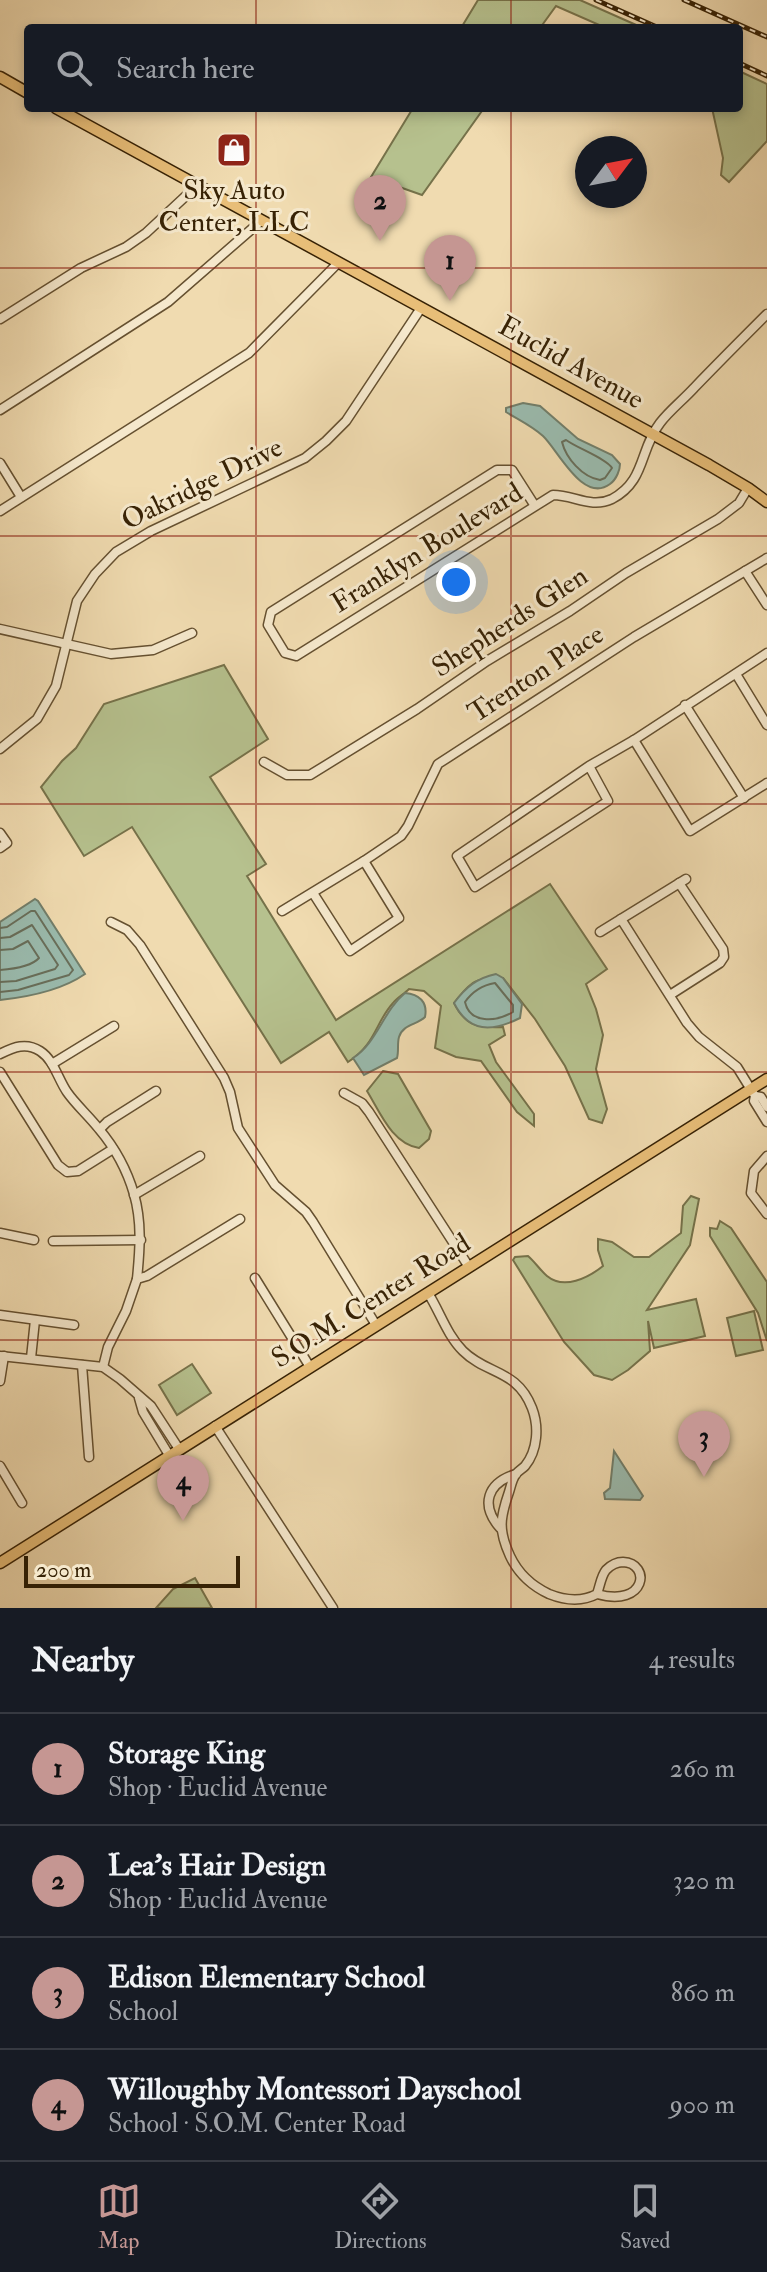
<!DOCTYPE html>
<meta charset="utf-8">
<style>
body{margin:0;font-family:"IM FELL Double Pica",serif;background:#20242c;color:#f1f3f6}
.compass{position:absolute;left:575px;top:136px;width:72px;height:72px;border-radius:50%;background:#171b24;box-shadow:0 4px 12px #0003;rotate:58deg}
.scale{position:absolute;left:24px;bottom:20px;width:216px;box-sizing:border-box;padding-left:8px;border:4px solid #372205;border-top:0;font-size:22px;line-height:28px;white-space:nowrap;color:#372205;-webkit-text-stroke:6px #f5e8cc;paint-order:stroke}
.you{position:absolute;left:456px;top:582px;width:28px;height:28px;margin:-20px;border:6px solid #fff;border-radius:50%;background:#1a73e8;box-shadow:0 0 0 12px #1a73e833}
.badge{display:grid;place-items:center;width:52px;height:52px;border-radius:50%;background:#c59692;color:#111;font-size:26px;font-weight:700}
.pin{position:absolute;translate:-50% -66px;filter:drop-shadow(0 2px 4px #0008)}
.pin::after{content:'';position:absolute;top:42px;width:28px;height:24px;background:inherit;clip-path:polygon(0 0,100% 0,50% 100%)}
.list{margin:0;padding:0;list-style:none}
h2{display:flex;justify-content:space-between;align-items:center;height:104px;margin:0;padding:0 32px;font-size:34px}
h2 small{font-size:26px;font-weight:400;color:#9ea1a6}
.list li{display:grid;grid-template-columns:52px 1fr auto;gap:24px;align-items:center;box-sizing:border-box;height:112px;padding:0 32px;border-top:2px solid #363941}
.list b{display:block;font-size:30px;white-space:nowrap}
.list p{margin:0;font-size:26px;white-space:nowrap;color:#9ea1a6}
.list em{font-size:26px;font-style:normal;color:#9ea1a6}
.icon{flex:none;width:44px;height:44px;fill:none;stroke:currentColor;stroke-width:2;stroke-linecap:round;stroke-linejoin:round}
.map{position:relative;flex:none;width:767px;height:1608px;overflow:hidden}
.search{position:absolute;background:#171b24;box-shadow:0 4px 12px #0003;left:24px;right:24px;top:24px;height:88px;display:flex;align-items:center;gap:20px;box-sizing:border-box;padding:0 28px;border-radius:8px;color:#9ea1a6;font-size:30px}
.sheet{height:552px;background:#171b24}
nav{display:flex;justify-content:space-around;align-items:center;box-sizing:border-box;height:112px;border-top:2px solid #363941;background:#171b24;font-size:22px;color:#9ea1a6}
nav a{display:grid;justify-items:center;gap:4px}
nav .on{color:#c59692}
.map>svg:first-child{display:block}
.green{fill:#b6c18e;stroke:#76724a;stroke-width:2}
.water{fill:#9abbae;stroke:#727e6a;stroke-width:2}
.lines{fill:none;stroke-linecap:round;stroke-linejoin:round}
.shore{stroke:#686e5a;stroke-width:2}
.minor-casing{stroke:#655030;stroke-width:11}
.major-casing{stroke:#372205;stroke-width:13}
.minor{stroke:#f5e8cc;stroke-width:8}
.major{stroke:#e8be78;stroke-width:10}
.rail-casing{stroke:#372205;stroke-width:5}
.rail{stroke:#f5e8cc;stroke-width:2;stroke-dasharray:6;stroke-linecap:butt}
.grid{fill:none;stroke:#8f2418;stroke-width:2;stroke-opacity:0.55}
.labels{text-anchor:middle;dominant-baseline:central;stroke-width:6;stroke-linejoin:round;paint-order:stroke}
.poi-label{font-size:28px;fill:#372205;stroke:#f5e8cc}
.street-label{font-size:28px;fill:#372205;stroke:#f5e8cc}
</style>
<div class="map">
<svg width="767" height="1608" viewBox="0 0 767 1608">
<rect width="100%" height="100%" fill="#f0dbb0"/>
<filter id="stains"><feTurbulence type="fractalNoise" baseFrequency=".0025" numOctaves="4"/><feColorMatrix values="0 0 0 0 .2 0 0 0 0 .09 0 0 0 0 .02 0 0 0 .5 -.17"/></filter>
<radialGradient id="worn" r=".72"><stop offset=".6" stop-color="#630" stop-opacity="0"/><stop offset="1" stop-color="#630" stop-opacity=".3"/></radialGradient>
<!-- green -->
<g class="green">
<path d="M478,0H580L643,28H606L556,6L540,28H461Z"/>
<path d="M739,71L767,84V141L729,182L721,175L723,158L712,108H739Z"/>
<path d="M413,108H484L422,195L371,177Z"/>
<path d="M224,665L268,739L210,777L266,864L247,876L336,1020L550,884L607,969L586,984L596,1009L603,1035L596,1069L607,1109L602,1123L589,1119L565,1066L535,1019L503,978C476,977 471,981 454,1003C466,1027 479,1028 503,1027L505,1035L489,1045L496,1062L534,1114V1126L517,1112L481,1061L456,1057L435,1048L441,1006L424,991L409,989C404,994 397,998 393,1003C375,1023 376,1044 348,1062L329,1032L281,1063L132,827L84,856L41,787L62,761L76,748L104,704Z"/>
<path d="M383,1071L398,1074L431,1131L429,1139L419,1148C392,1144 380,1112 367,1091Z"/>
<path d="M691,1196L699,1199L690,1245L647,1310L696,1299L705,1336L654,1348L648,1321L650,1351L628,1370L612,1380L594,1375L564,1342L513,1260L515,1257L528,1256C535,1262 540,1270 547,1276C564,1290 588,1278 603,1266L598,1250V1239L612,1242L634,1257H649L681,1233L683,1206Z"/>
<path d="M720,1221L731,1228L767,1282V1341L758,1313L710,1236V1228L717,1229Z"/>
<path d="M754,1311L763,1350L736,1356L727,1318Z"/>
<path d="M192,1364L211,1393L177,1415L159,1385Z"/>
<path d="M195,1578L212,1608H156L173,1589Z"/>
</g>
<!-- water -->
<g class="water">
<path d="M523,403L540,406L578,439L612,455L620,464C620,469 617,479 610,484C583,504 558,450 543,436C532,426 519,420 506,412V408Z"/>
<path d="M35,899L38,901L85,974C62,990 28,997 0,1000V922Z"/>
<path d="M496,974L503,978L522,1004L520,1018C492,1032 469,1033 454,1003C466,987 477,978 496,974Z"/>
<path d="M405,993C419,994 428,1002 425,1017C417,1025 403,1024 399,1037C397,1044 399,1051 397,1058L364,1075L353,1058C377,1043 383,1011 405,993Z"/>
<path d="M614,1451L643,1496L640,1500L605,1499L604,1493L610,1488Z"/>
</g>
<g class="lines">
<!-- shore -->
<g class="shore">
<path d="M566,440C577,448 607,459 612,468L605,478L600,480C582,477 566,458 562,442Z"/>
<path d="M0,928L7,927L31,911H35L73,970L69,975L18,990L0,992"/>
<path d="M0,938L10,937L32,925L58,965L55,969L16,981L0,982"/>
<path d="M0,950L13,949L28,941L39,958C31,967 13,969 0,970"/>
<path d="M495,983L513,1005V1012C496,1022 470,1024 465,1002C472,992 483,985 495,983Z"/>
</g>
<defs>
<g id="minor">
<path d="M0,319L81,268L126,247L146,233L189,193L193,184"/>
<path d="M0,410L168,302L261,221"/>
<path d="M0,463L21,497"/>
<path d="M535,506L512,470H497L271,612L268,625L285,653L296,656L553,495C574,495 591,509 612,499C646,481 639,450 660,423C669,411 683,400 694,388C718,363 743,338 767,314"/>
<path d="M0,511L249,353L338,263"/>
<path d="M745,571L767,605"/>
<path d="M0,629L111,654L153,650L192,633"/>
<path d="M736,674L767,725"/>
<path d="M685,705L744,798"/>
<path d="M634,740L690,831L767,783"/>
<path d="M0,749L37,719L56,686L77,601L95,574L116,552L151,531L305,458L326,441L346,421L421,308"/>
<path d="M264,762L287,775H310L417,709L487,661L570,611L626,573L718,519L739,503L748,488"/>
<path d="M589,766L608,801L475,887L457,856L589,766L634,740L767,653"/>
<path d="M0,833L7,843L0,848"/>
<path d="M364,861L401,836L408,826L438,764L634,637L767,558"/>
<path d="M282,911L364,861L399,918L350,951L313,893"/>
<path d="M621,919L687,1023L699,1037L737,1067L755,1096L754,1101L767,1122"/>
<path d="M111,922L127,930L140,945L224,1078L230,1092L238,1128L275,1185L306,1212L313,1222L376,1325"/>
<path d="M600,932L686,879"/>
<path d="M670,995L720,963L724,957L723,949L679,883"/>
<path d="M0,1054C14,1047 26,1042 40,1051C54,1060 58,1079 67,1092C76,1105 89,1116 99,1129C115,1148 127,1170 134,1194C142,1222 140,1249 137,1279"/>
<path d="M52,1064L114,1026"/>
<path d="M0,1072L58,1165L67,1172L78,1171L113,1149"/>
<path d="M344,1093L362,1103L369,1112L469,1267"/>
<path d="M755,1096L761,1097L767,1107"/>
<path d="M100,1129L107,1122L156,1091"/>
<path d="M767,1156L754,1171L751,1193L767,1214"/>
<path d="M134,1195L200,1156"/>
<path d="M0,1233L34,1240"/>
<path d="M53,1241L141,1240"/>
<path d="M255,1278L310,1367"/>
<path d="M428,1293C440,1312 447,1335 463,1351C487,1375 517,1369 532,1408C539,1426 538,1450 525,1466C522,1469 518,1471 516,1474C512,1479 511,1486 509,1492C500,1518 498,1530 510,1556C518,1573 532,1586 549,1594C564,1600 582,1602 597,1594C647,1608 651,1563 623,1562C617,1562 611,1565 606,1570C601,1576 600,1586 597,1594"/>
<path d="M0,1315L74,1325"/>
<path d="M0,1356L103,1367L120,1379L151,1406L179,1449"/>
<path d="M31,1358L35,1320"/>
<path d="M82,1365L89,1457"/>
<path d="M103,1367L108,1347L126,1311L137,1279L147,1276L240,1219"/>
<path d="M0,1381L4,1356"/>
<path d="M139,1398L143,1412L169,1455"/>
<path d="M215,1426L333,1608"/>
<path d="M0,1466L22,1503"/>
<path d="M500,1528C480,1505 487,1483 516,1474"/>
</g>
<g id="major">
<path d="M0,77L28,93"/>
<path d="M56,108L709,465L748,488L767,502"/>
<path d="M0,1563L767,1079"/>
</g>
</defs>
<!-- minor casing -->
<use href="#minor" class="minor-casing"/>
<!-- major casing -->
<use href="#major" class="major-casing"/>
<!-- minor -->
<use href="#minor" class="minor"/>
<!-- major -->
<use href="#major" class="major"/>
<defs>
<g id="rail">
<path d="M596,0L659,28"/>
<path d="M684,0L767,37"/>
<path d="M739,63L767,76"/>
</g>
</defs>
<!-- rail casing -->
<use href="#rail" class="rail-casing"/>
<!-- rail -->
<use href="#rail" class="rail"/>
</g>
<!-- grid -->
<path class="grid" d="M256,0V28M511,0V28M256,108V1608M511,108V1608M0,268H767M0,536H767M0,804H767M0,1072H767M0,1340H767"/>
<!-- icons -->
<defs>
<symbol id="shop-square" viewBox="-11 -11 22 22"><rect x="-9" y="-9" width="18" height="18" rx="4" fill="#8f2418" stroke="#f5e8cc"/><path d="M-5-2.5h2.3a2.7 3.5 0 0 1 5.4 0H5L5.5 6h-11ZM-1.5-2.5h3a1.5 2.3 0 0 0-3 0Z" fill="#fff"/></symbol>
</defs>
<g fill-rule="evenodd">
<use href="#shop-square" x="214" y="130" width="40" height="40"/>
</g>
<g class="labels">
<!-- poi labels -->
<g class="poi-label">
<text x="234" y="190">Sky Auto<tspan x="234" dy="32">Center, LLC</tspan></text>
</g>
<!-- street labels -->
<g class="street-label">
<text transform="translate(571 363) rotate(29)">Euclid Avenue</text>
<text transform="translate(202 484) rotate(-26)">Oakridge Drive</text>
<text transform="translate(427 548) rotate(-32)">Franklyn Boulevard</text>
<text transform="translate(510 622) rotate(-33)">Shepherds Glen</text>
<text transform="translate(536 674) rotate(-33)">Trenton Place</text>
<text transform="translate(371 1301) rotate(-32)">S.O.M. Center Road</text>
</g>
</g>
<rect width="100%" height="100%" filter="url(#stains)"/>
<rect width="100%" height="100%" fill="url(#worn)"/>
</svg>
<svg class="compass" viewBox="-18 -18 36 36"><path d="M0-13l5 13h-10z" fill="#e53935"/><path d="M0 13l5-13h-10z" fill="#9ea1a6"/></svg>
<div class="scale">200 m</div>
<div class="you"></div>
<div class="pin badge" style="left:450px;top:301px">1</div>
<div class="pin badge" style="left:380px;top:241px">2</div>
<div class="pin badge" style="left:704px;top:1477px">3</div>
<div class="pin badge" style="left:183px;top:1521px">4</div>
<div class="search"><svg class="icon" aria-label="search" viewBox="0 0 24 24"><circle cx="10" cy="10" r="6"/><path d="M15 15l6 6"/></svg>Search here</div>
</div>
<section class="sheet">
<h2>Nearby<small>4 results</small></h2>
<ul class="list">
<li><span class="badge">1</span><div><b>Storage King</b><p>Shop · Euclid Avenue</p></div><em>260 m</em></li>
<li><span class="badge">2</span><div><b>Lea's Hair Design</b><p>Shop · Euclid Avenue</p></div><em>320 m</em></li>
<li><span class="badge">3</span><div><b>Edison Elementary School</b><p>School</p></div><em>860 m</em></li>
<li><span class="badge">4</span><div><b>Willoughby Montessori Dayschool</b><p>School · S.O.M. Center Road</p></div><em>900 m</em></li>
</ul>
</section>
<nav>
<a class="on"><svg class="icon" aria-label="map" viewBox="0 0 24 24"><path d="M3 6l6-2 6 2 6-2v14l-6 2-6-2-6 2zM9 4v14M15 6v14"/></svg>Map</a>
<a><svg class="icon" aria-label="directions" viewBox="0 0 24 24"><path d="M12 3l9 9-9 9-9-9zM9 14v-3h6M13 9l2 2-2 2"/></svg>Directions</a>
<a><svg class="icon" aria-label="saved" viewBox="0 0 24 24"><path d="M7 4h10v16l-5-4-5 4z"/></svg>Saved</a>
</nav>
